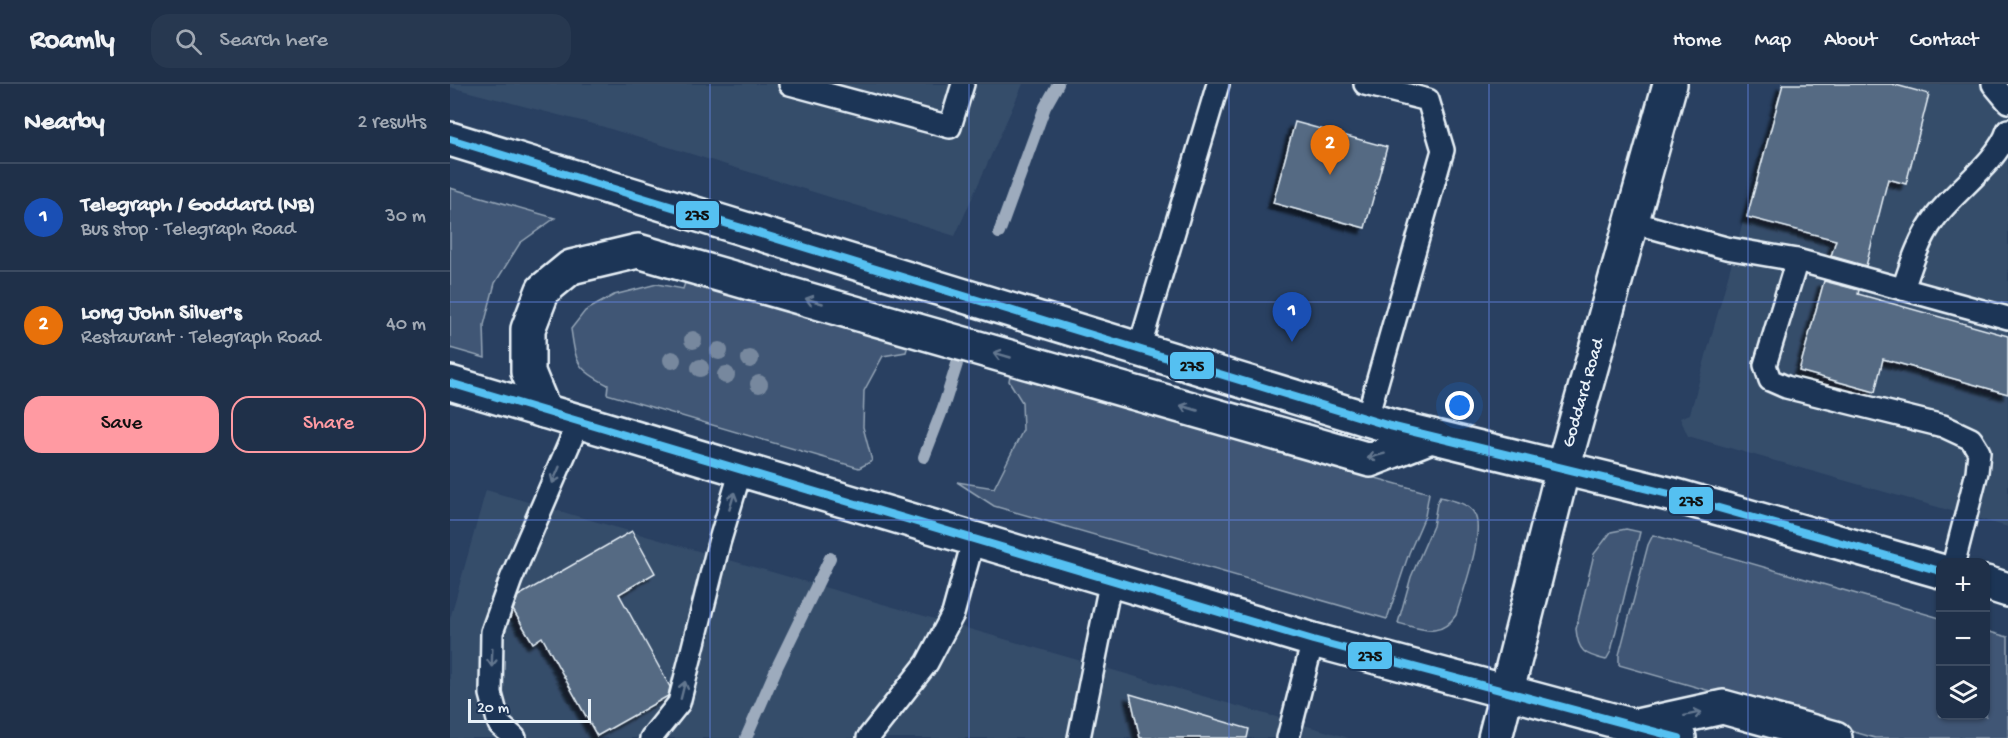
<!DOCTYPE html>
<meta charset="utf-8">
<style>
body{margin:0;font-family:"Gochi Hand",sans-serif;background:#273850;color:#f1f3f6}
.controls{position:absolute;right:18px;bottom:18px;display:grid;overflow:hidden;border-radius:12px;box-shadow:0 2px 4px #0004}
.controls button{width:54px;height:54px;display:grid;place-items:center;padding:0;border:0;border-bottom:2px solid #3c4b61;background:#1f3049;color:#f1f3f6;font:30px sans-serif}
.scale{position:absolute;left:18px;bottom:15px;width:123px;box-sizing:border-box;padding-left:6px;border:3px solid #e8f1f8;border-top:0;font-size:16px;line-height:21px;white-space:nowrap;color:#e8f1f8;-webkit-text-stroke:4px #1d3557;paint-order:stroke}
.you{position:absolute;left:1010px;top:322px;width:21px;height:21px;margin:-15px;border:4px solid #fff;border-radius:50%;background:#1a73e8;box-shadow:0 0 0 9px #1a73e833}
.badge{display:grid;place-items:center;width:39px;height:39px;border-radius:50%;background:#ff9aa2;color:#fff;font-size:20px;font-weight:700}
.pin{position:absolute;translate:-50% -50px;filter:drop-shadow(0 2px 3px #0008)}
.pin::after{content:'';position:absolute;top:32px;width:21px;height:18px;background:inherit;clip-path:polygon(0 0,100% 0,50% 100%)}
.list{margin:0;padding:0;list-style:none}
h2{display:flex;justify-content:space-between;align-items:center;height:78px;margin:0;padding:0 24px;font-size:26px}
h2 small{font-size:20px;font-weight:400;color:#a1a9b4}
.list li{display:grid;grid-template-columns:39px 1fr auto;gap:18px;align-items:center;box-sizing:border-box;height:108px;padding:0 24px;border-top:2px solid #3c4b61}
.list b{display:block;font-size:22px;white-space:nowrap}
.list p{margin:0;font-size:20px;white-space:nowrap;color:#a1a9b4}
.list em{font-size:20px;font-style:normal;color:#a1a9b4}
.actions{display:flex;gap:12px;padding:18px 24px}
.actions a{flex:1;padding:14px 0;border:2px solid #ff9aa2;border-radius:18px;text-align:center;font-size:21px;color:#ff9aa2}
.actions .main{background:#ff9aa2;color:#111}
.icon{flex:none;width:33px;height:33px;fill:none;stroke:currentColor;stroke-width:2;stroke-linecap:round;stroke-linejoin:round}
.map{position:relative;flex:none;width:1558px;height:654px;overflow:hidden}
header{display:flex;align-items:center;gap:36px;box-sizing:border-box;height:84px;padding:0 30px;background:#1f3049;border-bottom:2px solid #3c4b61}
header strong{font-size:28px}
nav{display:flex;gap:33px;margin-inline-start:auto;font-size:21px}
.search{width:420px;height:54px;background:#273850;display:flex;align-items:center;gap:15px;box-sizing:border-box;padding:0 21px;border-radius:18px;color:#a1a9b4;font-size:22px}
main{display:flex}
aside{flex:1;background:#1f3049}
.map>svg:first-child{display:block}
.built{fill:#364d6b}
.green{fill:#415774;stroke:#94a4b6;stroke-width:1.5}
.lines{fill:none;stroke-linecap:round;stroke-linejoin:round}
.stream{stroke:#9dabbd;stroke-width:12}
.building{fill:#556a83;stroke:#e8f1f8;stroke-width:1.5;filter:url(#shadow)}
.lane-casing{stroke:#e8f1f8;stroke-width:26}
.secondary-casing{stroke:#e8f1f8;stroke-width:38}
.primary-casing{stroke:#e8f1f8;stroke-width:38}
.lane{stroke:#1d3557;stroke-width:21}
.secondary{stroke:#1d3557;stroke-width:33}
.primary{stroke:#1d3557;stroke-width:33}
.bus-1-casing{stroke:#1d3557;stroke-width:12}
.bus-1{stroke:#55c0f1;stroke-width:8}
.tree{fill:#77889e}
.oneway{stroke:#64778f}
.grid{fill:none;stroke:#6487e3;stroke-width:1.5;stroke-opacity:0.55}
.labels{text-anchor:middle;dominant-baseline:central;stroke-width:5;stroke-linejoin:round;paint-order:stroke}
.street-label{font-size:18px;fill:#e8f1f8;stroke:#1d3557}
.line-badge{stroke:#1d3557;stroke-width:2}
.pale-badge-label{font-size:16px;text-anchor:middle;font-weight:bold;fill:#111}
</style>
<header>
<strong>Roamly</strong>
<div class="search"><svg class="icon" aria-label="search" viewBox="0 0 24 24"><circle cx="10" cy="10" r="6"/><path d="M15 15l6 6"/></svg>Search here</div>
<nav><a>Home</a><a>Map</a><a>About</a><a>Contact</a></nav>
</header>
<main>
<aside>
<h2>Nearby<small>2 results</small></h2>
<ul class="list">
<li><span class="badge" style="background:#1a4fb4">1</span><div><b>Telegraph / Goddard (NB)</b><p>Bus stop · Telegraph Road</p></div><em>30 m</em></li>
<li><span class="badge" style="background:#e8710a">2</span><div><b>Long John Silver's</b><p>Restaurant · Telegraph Road</p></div><em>40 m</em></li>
</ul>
<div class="actions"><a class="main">Save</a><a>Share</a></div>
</aside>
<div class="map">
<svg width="1558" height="654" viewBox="0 0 1558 654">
<defs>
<filter id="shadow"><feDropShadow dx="-5.5" dy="5.5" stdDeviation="1.5" flood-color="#0009"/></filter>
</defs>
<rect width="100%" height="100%" fill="#294061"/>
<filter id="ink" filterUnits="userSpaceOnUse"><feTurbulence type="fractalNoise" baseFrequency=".0167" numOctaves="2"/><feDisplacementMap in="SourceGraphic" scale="12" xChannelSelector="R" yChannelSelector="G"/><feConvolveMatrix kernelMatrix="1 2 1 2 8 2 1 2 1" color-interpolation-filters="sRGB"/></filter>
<g filter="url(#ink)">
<!-- built -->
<g class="built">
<path d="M0,0H573L505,152L151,42L0,3Z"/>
<path d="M1331,0H1558V443L1238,352L1230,334L1240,330Z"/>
<path d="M36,406L899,654H0V535Z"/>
</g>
<!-- green -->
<g class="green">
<path d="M0,104L105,134L70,159L45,199L34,241L35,274L0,264Z"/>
<path d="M236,196L459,258L456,268L433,272L414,307L413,343L422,377L409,384L157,310L158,301C126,285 126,279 121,245L135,227L164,211L207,200L233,205Z"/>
<path d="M560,291L979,409L975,432L959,469L937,535L544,422L507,398L544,404L573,346L572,318L559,297Z"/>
<path d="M990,413C1001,416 1018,419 1024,429C1036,447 1012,510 1006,531C990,555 972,545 948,539L961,493L983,442L987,419Z"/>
<path d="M1176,445L1190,448L1161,567L1156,576C1135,571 1128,568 1126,545L1144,470L1161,448Z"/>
<path d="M1203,451L1490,534V632H1536V547L1558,553V654H1425L1169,581V571L1198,461Z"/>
</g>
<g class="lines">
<!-- stream -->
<g class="stream">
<path d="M549,149L595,23L608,0"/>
<path d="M474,373L493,324L507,280"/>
<path d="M296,654L327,583L380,474"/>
</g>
</g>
<!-- building -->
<g class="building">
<path d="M1333,0H1442L1479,10L1456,100L1438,95L1416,182L1381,172L1386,156L1297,133Z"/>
<path d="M845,38L937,63L915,144L823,119Z"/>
<path d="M1374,197L1409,206L1408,210L1558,252V310L1433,275L1425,308L1349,287Z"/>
<path d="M182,447L205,489L169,510L220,603L218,612L147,652L92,553L83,559L63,526L68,512Z"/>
<path d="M680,610L799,645L797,654H690Z"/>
</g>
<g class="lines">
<defs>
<g id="lane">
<path d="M340,0L500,43L513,0"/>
<path d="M915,0L978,16L993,66L917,334"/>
<path d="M1543,0L1558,18"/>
<path d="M1182,138L1276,164L1347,176L1558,234"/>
<path d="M1347,176L1315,281L1320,296L1336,303L1493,342L1521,355L1529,368L1527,388L1504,478"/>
<path d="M1453,205C1461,181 1469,155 1485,134C1504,107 1548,78 1558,46"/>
<path d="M689,265L768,0"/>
<path d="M65,654L49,640L41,610L42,548L61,495L129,337"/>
<path d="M201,654L229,619L269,459L291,386"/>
<path d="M418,654L477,579L503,530L524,454"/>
<path d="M629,654L661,495"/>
<path d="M838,654L863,556"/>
</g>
<path id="secondary" d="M1045,654L1113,384L1220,0"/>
<g id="primary">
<path d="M0,55L940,342L1223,411L1490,487"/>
<path d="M0,299L863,556L1229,654"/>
<path d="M94,327L78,288V245L93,206L121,183L188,167L920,376L981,352"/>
<path d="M1536,499L1558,506"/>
<path d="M1191,641L1273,623L1385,654"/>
</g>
</defs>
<!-- lane casing -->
<use href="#lane" class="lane-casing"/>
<!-- secondary casing -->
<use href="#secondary" class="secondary-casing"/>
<!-- primary casing -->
<use href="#primary" class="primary-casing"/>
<!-- lane -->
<use href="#lane" class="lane"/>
<!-- secondary -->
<use href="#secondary" class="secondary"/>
<!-- primary -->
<use href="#primary" class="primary"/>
<defs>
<g id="bus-1">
<path d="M0,55L940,342L1223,411L1490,487"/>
<path d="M0,299L863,556L1229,654"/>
</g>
</defs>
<!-- bus-1 casing -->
<use href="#bus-1" class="bus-1-casing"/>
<!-- bus-1 -->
<use href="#bus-1" class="bus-1"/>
</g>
<!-- trees -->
<g class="tree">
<circle cx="243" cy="256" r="9"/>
<circle cx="269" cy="267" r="9"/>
<circle cx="300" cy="275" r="9"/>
<circle cx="222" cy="276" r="9"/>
<circle cx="250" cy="284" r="9"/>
<circle cx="276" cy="291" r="9"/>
<circle cx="309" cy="300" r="9"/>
</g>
<!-- one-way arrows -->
<defs><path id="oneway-shaft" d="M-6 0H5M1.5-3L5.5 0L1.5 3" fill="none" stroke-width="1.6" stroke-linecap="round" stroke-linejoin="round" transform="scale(1.5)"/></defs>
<g class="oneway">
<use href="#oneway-shaft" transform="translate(364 217) rotate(-164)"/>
<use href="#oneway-shaft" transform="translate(552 271) rotate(-164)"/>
<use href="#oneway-shaft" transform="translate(739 324) rotate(-164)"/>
<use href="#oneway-shaft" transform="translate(926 372) rotate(165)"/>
<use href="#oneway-shaft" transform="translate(106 391) rotate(113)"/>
<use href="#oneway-shaft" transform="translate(282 417) rotate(-73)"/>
<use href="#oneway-shaft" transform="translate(42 574) rotate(92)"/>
<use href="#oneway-shaft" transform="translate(233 606) rotate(-76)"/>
<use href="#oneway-shaft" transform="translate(1243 630) rotate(-12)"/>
</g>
</g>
<!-- grid -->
<path class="grid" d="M260,0V654M519,0V654M779,0V654M1039,0V654M1298,0V654M0,218H1558M0,436H1558"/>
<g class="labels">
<!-- street labels -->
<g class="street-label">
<text transform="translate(1134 309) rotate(-74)">Goddard Road</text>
</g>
</g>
<g class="line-badge">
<rect x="225" y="116" width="45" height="29" rx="6" fill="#55c0f1"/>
<rect x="719" y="267" width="46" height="29" rx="6" fill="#55c0f1"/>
<rect x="1218" y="402" width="46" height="29" rx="6" fill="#55c0f1"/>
<rect x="897" y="557" width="46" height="29" rx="6" fill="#55c0f1"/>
</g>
<g class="pale-badge-label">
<text x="247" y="136">275</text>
<text x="742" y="287">275</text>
<text x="1241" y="422">275</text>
<text x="920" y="577">275</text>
</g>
</svg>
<div class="controls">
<button>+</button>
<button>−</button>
<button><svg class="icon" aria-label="layers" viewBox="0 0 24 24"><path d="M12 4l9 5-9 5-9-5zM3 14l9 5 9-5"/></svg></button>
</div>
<div class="scale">20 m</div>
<div class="you"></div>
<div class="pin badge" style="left:842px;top:258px;background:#1a4fb4">1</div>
<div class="pin badge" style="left:880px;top:91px;background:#e8710a">2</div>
</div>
</main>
